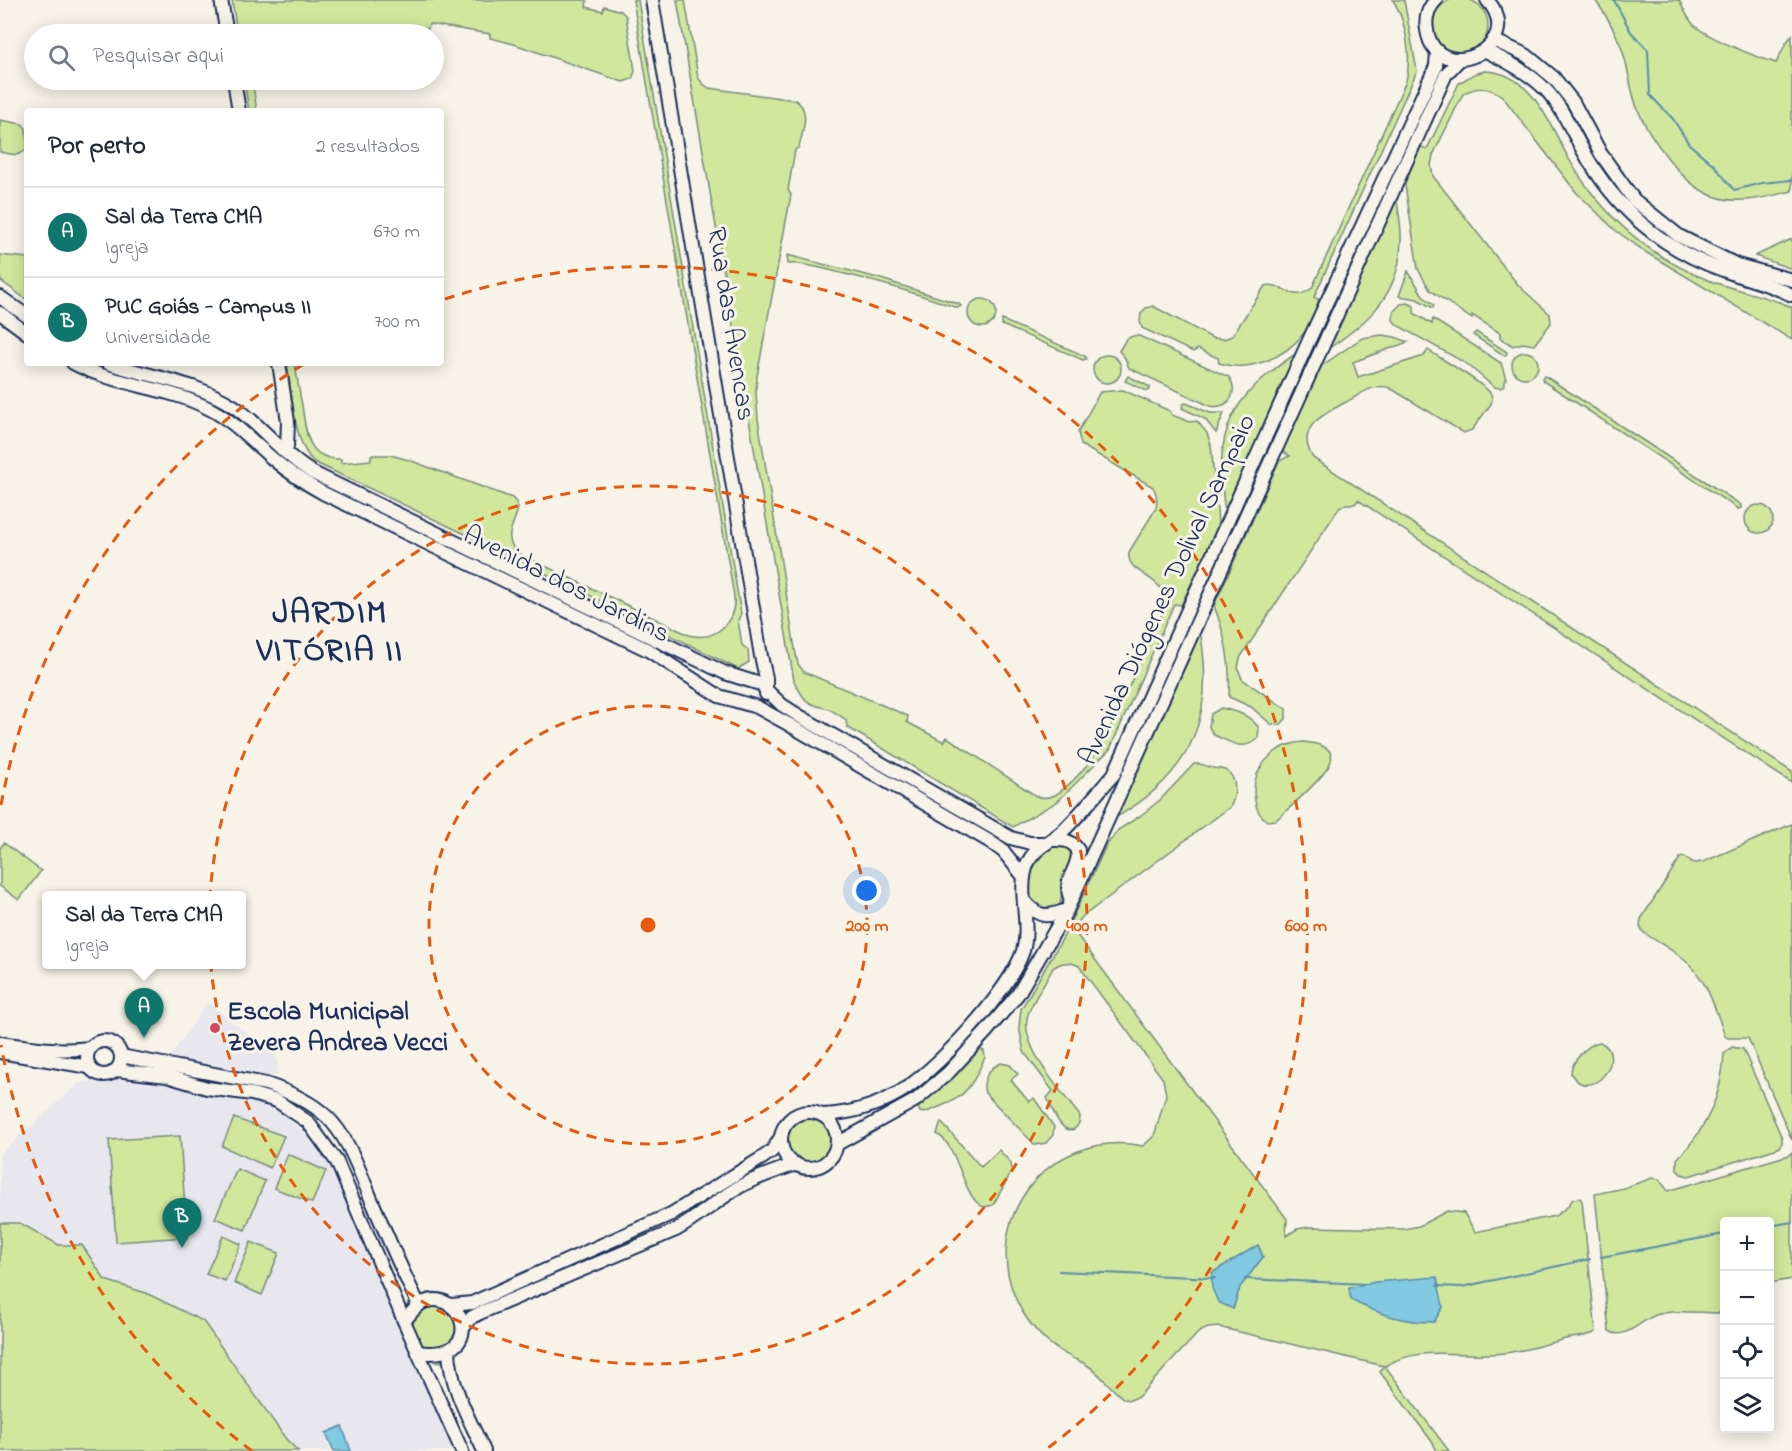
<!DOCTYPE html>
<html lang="pt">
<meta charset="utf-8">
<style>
body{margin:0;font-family:"Indie Flower",sans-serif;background:#f2f2f3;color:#1f2937}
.controls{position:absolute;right:18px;bottom:18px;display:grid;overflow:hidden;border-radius:6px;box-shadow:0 3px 15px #0003}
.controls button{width:54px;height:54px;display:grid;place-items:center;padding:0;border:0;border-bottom:2px solid #e0e1e3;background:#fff;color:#1f2937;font:30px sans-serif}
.you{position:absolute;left:867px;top:891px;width:21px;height:21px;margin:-15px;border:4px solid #fff;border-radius:50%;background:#1a73e8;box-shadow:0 0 0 9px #1a73e833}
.badge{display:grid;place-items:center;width:39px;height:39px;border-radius:50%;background:#0f766e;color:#fff;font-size:20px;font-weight:700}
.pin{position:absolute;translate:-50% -50px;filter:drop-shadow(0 2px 3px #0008)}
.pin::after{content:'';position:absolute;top:32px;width:21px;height:18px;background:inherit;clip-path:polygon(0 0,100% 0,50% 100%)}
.popup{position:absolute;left:42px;top:891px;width:204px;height:78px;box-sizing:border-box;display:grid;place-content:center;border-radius:6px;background:#fff;filter:drop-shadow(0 2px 4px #0005);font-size:20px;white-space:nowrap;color:#747a83}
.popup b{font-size:22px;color:#1f2937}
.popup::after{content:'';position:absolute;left:50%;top:100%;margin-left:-12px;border:12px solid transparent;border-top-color:#fff}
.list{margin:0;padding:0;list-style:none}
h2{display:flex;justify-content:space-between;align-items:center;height:78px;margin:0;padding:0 24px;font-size:26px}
h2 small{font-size:20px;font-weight:400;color:#747a83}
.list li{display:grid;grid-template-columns:39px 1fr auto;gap:18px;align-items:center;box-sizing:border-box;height:90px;padding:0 24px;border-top:2px solid #e0e1e3}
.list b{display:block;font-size:22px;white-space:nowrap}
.list p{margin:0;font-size:20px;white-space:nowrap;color:#747a83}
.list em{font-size:20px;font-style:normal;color:#747a83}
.icon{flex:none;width:33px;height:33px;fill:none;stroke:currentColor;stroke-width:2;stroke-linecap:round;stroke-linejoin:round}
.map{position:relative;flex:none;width:1792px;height:1451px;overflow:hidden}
.search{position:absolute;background:#fff;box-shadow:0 3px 15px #0003;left:24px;top:24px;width:420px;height:66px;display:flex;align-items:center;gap:15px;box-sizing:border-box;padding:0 21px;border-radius:33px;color:#747a83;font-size:22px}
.panel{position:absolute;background:#fff;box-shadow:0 3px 15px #0003;left:24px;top:108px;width:420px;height:258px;border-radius:6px}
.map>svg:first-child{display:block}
.built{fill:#e8e7ee}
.green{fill:#d0e79c;stroke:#768b7d;stroke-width:1.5;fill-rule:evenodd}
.water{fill:#81cae2;stroke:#588cad;stroke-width:1.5}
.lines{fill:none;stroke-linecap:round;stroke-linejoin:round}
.stream{stroke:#588cad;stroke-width:2}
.secondary-casing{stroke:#1b2f5e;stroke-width:16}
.secondary{stroke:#f7f3e8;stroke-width:12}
.ring{fill:none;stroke:#e8590c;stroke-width:3;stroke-dasharray:10 8}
.poi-dot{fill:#d1495b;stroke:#f7f3e8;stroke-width:2}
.labels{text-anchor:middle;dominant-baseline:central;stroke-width:6;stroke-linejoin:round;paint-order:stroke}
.street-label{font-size:27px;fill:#1b2f5e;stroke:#f7f3e8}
.poi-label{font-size:27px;font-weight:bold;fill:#1b2f5e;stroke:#f7f3e8;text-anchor:start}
.district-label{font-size:33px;font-weight:bold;letter-spacing:1.5px;fill:#1b2f5e;stroke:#f7f3e8}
.centre{fill:#e8590c;stroke:#f7f3e8;stroke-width:3}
.ring-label{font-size:18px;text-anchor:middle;font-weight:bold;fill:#e8590c;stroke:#f7f3e8;stroke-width:6;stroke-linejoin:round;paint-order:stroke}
</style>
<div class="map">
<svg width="1792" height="1451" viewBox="0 0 1792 1451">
<rect width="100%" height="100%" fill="#f7f3e8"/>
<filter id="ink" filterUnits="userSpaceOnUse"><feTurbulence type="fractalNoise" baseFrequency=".0167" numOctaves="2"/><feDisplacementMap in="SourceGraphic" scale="12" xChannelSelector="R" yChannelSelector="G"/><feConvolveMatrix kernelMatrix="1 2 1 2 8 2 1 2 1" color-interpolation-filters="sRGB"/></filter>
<g filter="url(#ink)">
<!-- built -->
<g class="built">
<path d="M207,1002L274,1054L278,1063L277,1075L262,1076L167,1062Z"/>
<path d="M167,1076L266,1100L321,1147L453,1451H0V1154L79,1083Z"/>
</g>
<!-- green -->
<g class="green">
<circle cx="1460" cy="26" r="28"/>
<path d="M232,0H585L587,1L586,7L603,11L604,6L621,11L626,16L635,71L632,79L623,82L514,44L490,38V34L429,24L428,29L352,28L293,34H237Z"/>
<path d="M633,0H638L741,614L738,620L742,645L748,650L749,662L738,669L486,544L314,462C293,444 292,391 287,363H295C297,377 299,391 302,405C306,431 306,460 341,459V463L371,460V455H390L409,460L512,498L516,502L518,508C515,525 501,537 518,553L689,635C715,642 736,623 734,596Z"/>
<path d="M677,0H685L698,77L702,83L709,88L795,100C812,109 802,133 799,147L795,150L788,190L791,195L757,376L756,393L758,419L796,655L798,664L804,672L908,716L907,722L944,742L947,737L1036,796C1042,798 1049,798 1055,795C1071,786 1092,760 1102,745L1166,606C1167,574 1125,576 1129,552L1155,510C1158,502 1157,494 1153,487L1081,445L1078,432L1100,392L1123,390L1170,411L1172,415L1190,422L1197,421L1207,433L1211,445L1218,522L1216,531L1181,605L1174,604L1110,749L1057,802L1013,827L847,727L846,720C840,716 832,709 825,708C805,704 803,698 794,681Z"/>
<path d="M1393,0H1404L1417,71L1314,297L1319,300C1314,311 1311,325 1303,334C1285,358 1248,373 1219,363L1218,358L1198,349L1193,352L1142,328L1140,322L1141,313L1146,308L1153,306L1212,338L1224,339L1232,336L1265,286C1284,281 1291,305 1312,288L1406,81C1412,56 1406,21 1393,0Z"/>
<path d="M1595,0H1679C1683,8 1687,18 1694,25C1708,38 1756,57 1776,63L1786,43L1792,35V191C1734,206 1706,208 1667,157C1656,143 1645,127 1638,110C1629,89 1629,65 1620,44C1614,29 1605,13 1595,0Z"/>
<path d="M1485,71C1532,72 1550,125 1569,159C1577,173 1585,185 1595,197C1626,235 1667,265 1713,282C1739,291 1766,296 1792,307V340L1647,253L1615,230L1576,192L1502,96C1490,87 1476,86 1463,94L1433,155L1431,165L1433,176L1519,286L1550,314L1551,323L1534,345L1523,343L1513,346L1500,338V333L1472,315V319L1430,290L1418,269L1405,185L1407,174L1419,146L1427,149L1459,83L1474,74Z"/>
<path d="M244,80H252L257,111H249Z"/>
<path d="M0,120L22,124L26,128L27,148C20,158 11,154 0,152Z"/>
<path d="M1396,195C1398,210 1402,226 1401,241C1400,296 1367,323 1325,351Z"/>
<path d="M1792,239V269L1755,256Z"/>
<path d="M0,255L27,258V300L0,280Z"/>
<path d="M787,255L878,278L959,304L961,306L958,308C916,293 872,280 829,270C815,267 801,262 788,264Z"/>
<path d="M1408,271L1424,297L1434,305L1433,308L1417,299L1399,296Z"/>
<circle cx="982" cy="313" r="14"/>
<path d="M1408,303L1414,306V313L1432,324L1433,319L1501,363L1506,379L1504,386L1500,388L1494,387L1467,364L1397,325L1393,320L1394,311L1401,304Z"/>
<path d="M1002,320L1085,356L1086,359L1083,360L1002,325Z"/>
<path d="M1476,332L1507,352L1506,355L1505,356L1473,335Z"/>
<path d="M1382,335L1395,337L1408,342L1353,362L1358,377L1424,356L1428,350C1440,358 1485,384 1491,394C1493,398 1492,400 1491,404L1472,430L1464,433L1390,388C1374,382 1360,395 1346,402C1324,414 1294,427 1313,458L1792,772V783L1358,500L1355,504H1346L1339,508L1240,658L1238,668L1242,679L1286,709V719L1280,725L1271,724L1251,707L1229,697C1231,665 1226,636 1214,606L1279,461L1290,456L1280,450L1317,369L1362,338Z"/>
<path d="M1133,336H1139L1229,377C1240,393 1228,410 1210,406L1129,368L1125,358L1119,351L1126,339Z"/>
<circle cx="1525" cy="365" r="13"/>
<path d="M1297,353L1225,512C1213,431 1229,398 1297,353Z"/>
<circle cx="1107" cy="369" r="14"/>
<path d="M1128,376L1150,387V390L1147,391L1125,381Z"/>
<path d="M1545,376L1741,505V508L1738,509L1543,381L1542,378Z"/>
<path d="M1186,403L1210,413H1224L1216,433L1205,419L1182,408L1183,404Z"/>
<circle cx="1759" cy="519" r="14"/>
<path d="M1199,626C1217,714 1193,775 1113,819Z"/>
<path d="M1221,708C1236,711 1250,715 1259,728L1258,739C1242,752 1231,742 1214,735L1209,727L1211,714Z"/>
<path d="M1304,742C1314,743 1335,746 1331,761C1328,775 1287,810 1276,820L1267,821C1260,816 1256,809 1255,800C1249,769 1274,744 1304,742Z"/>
<path d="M1194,764C1202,763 1205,766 1213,768C1217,769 1222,768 1227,771C1238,779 1236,797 1230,807L1082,917L1077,924V935L1287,1219L1286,1236L1297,1229L1309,1227L1404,1229L1419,1226L1447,1211L1464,1213L1475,1232L1555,1216L1567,1207L1573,1199L1580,1198L1582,1201L1596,1332C1587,1337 1575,1337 1565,1339C1540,1346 1514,1354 1488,1354C1452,1356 1417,1346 1385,1366L1449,1451H1437L1433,1443L1380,1372L1384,1366L1218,1327L1208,1328L1199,1332L1138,1397L1130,1400L1124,1399C1111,1389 1101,1374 1087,1365C1081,1361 1073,1359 1067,1355C1048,1345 1033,1329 1022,1311C972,1224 1048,1127 1143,1146L1154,1136L1166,1095L1163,1079L1079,966C1070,961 1061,962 1053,968C1047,980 1028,1007 1027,1019C1022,1049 1062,1092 1080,1116C1080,1122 1079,1126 1074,1129C1060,1135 1052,1107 1047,1098L1053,1091L1024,1052L1019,1027L1021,1009L1064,936L1106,846L1118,830L1140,816L1160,800ZM1258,1245L1263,1257L1240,1287L1233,1309L1212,1273Z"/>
<path d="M1792,824V1140L1748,1038H1728L1725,1036C1715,1008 1707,977 1682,958C1670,948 1655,941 1643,932L1640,927L1641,919L1680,858L1684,857L1694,863L1703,862Z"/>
<path d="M4,843L41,871L19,900L0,886V848Z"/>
<path d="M1060,844L1067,848L1073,856L1063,887L1060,904L1053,909H1041L1032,902L1028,893L1029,866L1047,847Z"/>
<path d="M1600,1042C1629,1055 1592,1106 1571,1074C1570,1062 1589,1043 1600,1042Z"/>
<path d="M1732,1047L1743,1049L1782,1138V1143L1778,1148L1689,1176L1681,1174L1677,1169V1159C1706,1130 1722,1095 1724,1054Z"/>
<path d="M978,1048L984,1051L985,1057C968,1095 963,1098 924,1113L920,1112L917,1105Z"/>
<path d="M1001,1063L1010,1065L1018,1074L1011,1080L1029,1102L1034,1098L1054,1127L1053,1135L1046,1143L1035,1145L985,1093C981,1080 989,1068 1001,1063Z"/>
<path d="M234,1118L284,1136L270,1168L222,1146Z"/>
<circle cx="809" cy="1140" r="21"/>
<path d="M941,1122L981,1167L999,1150L1011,1163L1012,1171L993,1205L984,1207C962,1199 960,1147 937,1134Z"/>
<path d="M180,1136L187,1237L116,1242L109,1140Z"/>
<path d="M1792,1152V1279L1770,1283V1222H1724V1311L1718,1313C1697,1313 1675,1309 1656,1315C1641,1320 1625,1341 1609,1331L1595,1194L1624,1188L1652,1178L1659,1179L1668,1191L1789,1155Z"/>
<path d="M288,1154L326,1171L312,1203L274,1188Z"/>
<path d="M237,1169L265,1181L245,1230L215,1218Z"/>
<path d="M0,1223H20L59,1245H82L105,1280L146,1293L203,1321L286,1439L298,1451H0Z"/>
<path d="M223,1236L241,1244L225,1281L206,1274Z"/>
<path d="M251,1242L279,1253L262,1295L234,1283Z"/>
<path d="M419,1296C427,1297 434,1302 441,1306C466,1322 454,1339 445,1361L436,1362L426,1354L406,1311L408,1302Z"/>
</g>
<!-- water -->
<g class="water">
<path d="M1258,1245L1263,1257L1240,1287L1233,1309L1218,1302L1212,1288V1273Z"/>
<path d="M1437,1277L1443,1307L1434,1322C1405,1323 1376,1313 1351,1300L1349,1288L1375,1282Z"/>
<path d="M342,1426L351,1451H334L326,1433Z"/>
</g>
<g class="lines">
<!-- stream -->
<g class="stream">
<path d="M1614,0L1631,32L1648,50L1650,95L1673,119L1689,144L1714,165L1734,190L1762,183L1792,180"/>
<path d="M1770,1226L1792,1222"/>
<path d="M1601,1257L1724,1234"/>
<path d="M1059,1271L1215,1278"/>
<path d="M1245,1279L1368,1284"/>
<path d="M1437,1286L1462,1287L1590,1259"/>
</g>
<defs>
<g id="secondary">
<path d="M221,0L227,34"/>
<path d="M652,0L761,656L766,678V694"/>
<path d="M1436,0C1428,8 1425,19 1427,30C1436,89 1530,47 1487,0"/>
<path d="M1493,40L1526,55L1554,78L1573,102L1601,154L1634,200L1679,236L1737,265L1792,280"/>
<path d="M1486,51C1507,61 1530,73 1546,90C1563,108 1572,132 1584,152C1599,179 1618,203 1641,223C1664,243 1694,260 1723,270C1746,279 1770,284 1792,295"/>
<path d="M234,80L239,111"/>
<path d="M0,297L27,316"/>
<path d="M0,313L27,333"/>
<path d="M73,363C114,385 162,386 204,406C234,420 249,439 273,459C288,472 305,483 323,493L648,650L719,696L757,707L788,724L989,841L1003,851L1024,877"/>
<path d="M108,363C150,377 197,382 235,407C263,427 283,455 313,473L725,673L760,684L782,705L801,717L1011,838L1030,843H1046"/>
<path d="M279,363L288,422L287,447L283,450"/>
<path d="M1051,840C1063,840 1071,839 1078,850C1080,870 1061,878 1071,900"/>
<path d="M1025,902C1040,919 1047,917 1067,910"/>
<circle cx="104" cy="1058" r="17"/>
<path d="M0,1043C31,1047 58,1052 90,1048"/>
<path d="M0,1052L89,1067"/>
<path d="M121,1056L266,1084C287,1091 310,1101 326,1116C349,1137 360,1173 372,1201C387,1236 402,1271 419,1305"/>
<path d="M116,1070L167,1076L207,1088L252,1094L277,1101L308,1122L337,1162L404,1321L462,1451"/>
<circle cx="809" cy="1140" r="28"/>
<path d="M822,1115C849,1114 871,1108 895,1095C933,1075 1010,991 1023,951C1031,923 1017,892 1027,865C1034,846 1053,842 1066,828C1083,811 1098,792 1114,774L1310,338L1436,66L1437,51"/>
<path d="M837,1144L916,1100L948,1073L986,1032L1018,994L1067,910L1446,74L1459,60"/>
<path d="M452,1305L472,1303L671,1214L762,1158L772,1151L781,1137"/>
<path d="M404,1321C410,1315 416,1305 424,1302C464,1287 488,1362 418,1352"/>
<path d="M463,1328L472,1317L480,1313L676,1230C699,1217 717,1200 739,1187C757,1177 776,1171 796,1164"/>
<path d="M449,1350C450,1387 469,1418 484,1451"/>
</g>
</defs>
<!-- secondary casing -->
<use href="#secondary" class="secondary-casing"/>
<!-- secondary -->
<use href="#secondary" class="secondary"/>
</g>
</g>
<!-- distance rings -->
<g class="ring">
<circle cx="648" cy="925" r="219"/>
<circle cx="648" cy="925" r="439"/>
<path d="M252 1451A658 658 0 0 1 1 1045M1 805A658 658 0 0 1 304 364M445 299A658 658 0 0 1 1044 1451"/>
</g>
<!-- markers -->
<circle class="poi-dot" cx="215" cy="1028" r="6"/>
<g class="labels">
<!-- street labels -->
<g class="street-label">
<text transform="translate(730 324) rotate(81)">Rua das Avencas</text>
<text transform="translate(566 585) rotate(27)">Avenida dos Jardins</text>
<text transform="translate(1168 590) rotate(-65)">Avenida Diógenes Dolival Sampaio</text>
</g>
<!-- poi labels -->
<g class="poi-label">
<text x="227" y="1012">Escola Municipal<tspan x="227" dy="31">Zevera Andrea Vecci</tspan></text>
</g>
<!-- district labels -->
<g class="district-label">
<text x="330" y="614">JARDIM<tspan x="330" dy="38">VITÓRIA II</tspan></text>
</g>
</g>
<circle cx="648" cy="925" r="9" class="centre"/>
<g class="ring-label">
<text x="867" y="931">200 m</text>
<text x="1087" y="931">400 m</text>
<text x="1306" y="931">600 m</text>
</g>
</svg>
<div class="controls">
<button>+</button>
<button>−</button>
<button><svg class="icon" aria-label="locate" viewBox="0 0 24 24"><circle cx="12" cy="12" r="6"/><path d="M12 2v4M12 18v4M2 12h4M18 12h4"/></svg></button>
<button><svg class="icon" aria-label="layers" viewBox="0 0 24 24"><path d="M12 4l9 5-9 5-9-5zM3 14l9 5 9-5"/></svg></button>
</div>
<div class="you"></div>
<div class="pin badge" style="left:144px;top:1038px">A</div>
<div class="popup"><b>Sal da Terra CMA</b>Igreja</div>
<div class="pin badge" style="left:182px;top:1248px">B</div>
<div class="search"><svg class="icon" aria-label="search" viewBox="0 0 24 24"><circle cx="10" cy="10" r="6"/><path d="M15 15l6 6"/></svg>Pesquisar aqui</div>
<section class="panel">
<h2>Por perto<small>2 resultados</small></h2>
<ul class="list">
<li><span class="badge">A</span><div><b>Sal da Terra CMA</b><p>Igreja</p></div><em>670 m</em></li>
<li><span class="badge">B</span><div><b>PUC Goiás - Campus II</b><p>Universidade</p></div><em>700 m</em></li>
</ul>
</section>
</div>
